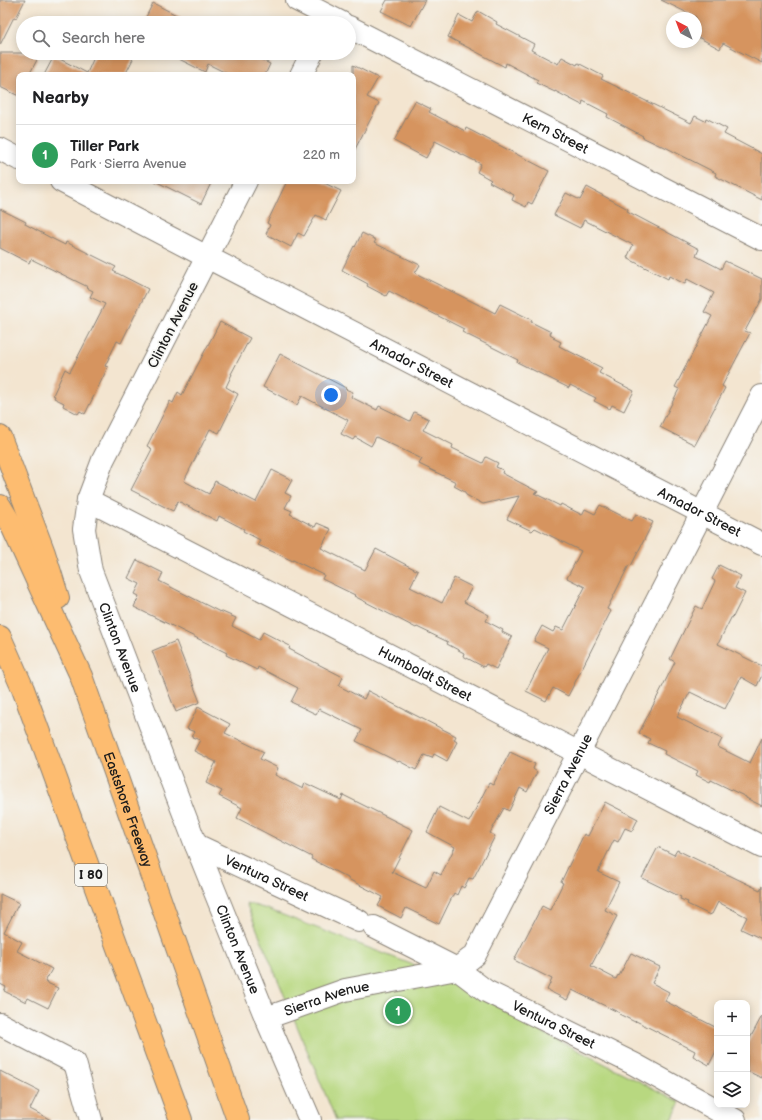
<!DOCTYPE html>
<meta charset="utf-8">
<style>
body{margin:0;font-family:"Balsamiq Sans",sans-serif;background:#f2f2f2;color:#202124}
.controls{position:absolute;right:12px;bottom:12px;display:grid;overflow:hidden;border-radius:8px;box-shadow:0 2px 10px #0003}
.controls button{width:36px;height:36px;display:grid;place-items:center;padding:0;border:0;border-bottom:1px solid #e0e0e0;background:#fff;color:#202124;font:20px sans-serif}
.compass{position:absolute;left:666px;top:12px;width:36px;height:36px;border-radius:50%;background:#fff;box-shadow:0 2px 10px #0003;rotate:318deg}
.you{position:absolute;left:331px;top:395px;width:14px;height:14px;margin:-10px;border:3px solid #fff;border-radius:50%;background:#1a73e8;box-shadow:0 0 0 6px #1a73e833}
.badge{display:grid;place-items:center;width:26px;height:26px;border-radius:50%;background:#b45309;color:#fff;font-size:13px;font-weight:700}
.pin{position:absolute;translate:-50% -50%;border:2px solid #fff;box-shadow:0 1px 4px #0006}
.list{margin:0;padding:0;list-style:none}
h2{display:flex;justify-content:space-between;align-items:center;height:52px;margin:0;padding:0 16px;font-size:17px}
h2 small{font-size:13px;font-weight:400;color:#757577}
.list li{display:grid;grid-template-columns:26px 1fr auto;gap:12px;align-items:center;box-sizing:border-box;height:60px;padding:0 16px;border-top:1px solid #e0e0e0}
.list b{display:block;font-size:15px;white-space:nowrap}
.list p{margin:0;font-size:13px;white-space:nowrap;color:#757577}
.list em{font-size:13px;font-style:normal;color:#757577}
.icon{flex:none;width:22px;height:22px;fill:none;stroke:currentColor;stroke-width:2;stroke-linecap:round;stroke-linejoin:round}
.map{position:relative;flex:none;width:762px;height:1120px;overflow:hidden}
.search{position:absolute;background:#fff;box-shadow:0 2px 10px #0003;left:16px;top:16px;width:340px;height:44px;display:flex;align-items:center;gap:10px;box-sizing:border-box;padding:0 14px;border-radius:22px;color:#757577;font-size:15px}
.panel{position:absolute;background:#fff;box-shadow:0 2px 10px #0003;left:16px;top:72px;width:340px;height:112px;border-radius:8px}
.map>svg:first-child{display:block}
.green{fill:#b8d880;stroke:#6a7a4e}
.building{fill:#d6945e}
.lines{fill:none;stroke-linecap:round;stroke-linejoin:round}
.minor-casing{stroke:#888076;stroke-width:24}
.tertiary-casing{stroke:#888076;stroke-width:24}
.motorway-casing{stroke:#888076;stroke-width:24}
.minor{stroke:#fff;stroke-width:22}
.tertiary{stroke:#fff;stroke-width:22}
.motorway{stroke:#fdbc6f;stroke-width:22}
.labels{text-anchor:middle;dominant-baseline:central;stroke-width:3.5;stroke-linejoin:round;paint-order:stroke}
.shield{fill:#f6f6f2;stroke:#5d5d5c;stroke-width:1}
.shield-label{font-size:13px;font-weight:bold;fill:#1c1c1c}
.street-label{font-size:14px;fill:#1c1c1c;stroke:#f6f6f2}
</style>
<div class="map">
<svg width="762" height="1120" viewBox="0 0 762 1120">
<rect width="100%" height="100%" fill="#f6f6f2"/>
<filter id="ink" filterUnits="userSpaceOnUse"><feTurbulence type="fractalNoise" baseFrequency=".025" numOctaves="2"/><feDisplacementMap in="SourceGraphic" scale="8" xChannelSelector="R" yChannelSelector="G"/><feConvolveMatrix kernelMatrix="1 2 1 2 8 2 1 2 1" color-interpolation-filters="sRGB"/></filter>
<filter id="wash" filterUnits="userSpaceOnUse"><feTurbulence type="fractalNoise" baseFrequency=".012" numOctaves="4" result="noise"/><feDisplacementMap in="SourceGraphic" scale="16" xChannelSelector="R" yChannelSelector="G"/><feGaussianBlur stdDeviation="0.9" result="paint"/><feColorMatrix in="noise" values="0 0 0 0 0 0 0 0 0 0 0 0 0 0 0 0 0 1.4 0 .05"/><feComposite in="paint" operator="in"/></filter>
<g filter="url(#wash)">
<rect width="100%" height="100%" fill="#f3e5d0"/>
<!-- green -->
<path class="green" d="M246,903L267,909L458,982L528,1025L680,1102L672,1120H336Z"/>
<g id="blocks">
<!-- building -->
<g class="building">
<path d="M0,0H25L16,18L14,17L0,45Z"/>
<path d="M387,0H425L411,26L381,11Z"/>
<path d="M661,0H762V63L723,43L720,49L696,36V17Z"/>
<path d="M153,3L192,23H143Z"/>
<path d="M478,11L497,22L496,24L534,44L531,50L558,64L562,57L577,65L578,63L603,76L601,79L691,123L695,116L705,121L706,118L727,129L724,134L762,154V200L715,176L716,173L661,145V146L642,137L643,136L607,117L608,114L583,101L582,105L555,91V92L536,83L538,80L506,63L505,67L448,37L459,15L472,22Z"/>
<path d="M0,53H29L38,58L29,75H19V96L0,87Z"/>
<path d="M96,53H121L133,59L125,75H44L54,56L87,73Z"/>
<path d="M167,53H248L270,64L265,75H230L208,64L205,72Z"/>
<path d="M353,65L378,78L367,97L379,103L353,153Z"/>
<path d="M415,101L431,109L429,112L465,131L466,128L549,171L532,204L528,202L526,207L512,200L514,195L489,182L491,180L477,172L481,164L435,141L426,158L394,141Z"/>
<path d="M155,181H212L201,204Z"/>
<path d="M287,181H320L341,191L326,220L316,215L304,236L298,233L291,247L266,234L270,225L267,223Z"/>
<path d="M587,187L628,209L627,211L699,249L696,256L721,269L725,261L762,279V299L745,331L750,333L722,386L725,388L695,445L660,427L679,389L675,387L712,316L704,312L714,293L687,279L685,284L669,276L668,279L627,258L633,245L584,220L580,228L554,215L566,193L580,200Z"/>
<path d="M0,209L26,222L25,224L51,238L65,245L66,242L116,267L113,271L148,289L121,343L117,341L105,366L108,367L85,414L80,411L78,414L63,406L64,403L54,398L55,396L53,395L65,369L70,372L105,304L90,297L93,291L87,288L88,287L31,259L29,263L0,248Z"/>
<path d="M362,233L376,240L374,243L420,265L415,273L495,313L500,304L532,320L531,322L551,332L550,334L555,337L553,338L561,342L559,346L602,368L599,373L634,391L624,411L612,405L610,409L594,401L596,398L570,385L569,388L517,362L518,360L462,332L464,329L389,291L386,296L367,286L368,284L342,270L354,246L355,247Z"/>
<path d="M220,322L250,338L231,374H232L226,387L238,394L219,433L210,429L184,481L209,494L215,481L256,502L272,470L292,480L285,493L291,496L285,508L292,511L290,514L315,527L317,523L331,529L321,548L365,570L376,549L418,571L410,587L442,603L454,578L472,587L464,602L489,615L486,621L503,630L502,632L512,637L496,669L486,664L484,667L463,656L464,653L447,644L448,642L417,627L416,628L397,618L354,596L355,595L322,579L324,575L293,560V561L258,545L260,540L243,531L244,529L219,516L217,521L178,501L173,511L131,490L152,449L147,446L170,401L173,403L178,392L182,395Z"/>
<path d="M280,354L346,388L345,389L353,392L351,397L377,410L379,406L410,421L414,412L429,419L423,430L453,445L452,448L483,463L486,457L498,463L496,467L503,470L502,473L538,492L534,493L560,506L561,504L582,515L585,509L595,514L600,505L632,521L636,514L653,522L631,566L629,565L607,609L611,611L568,696L553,688L546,701L526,691L548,648L534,641L542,626L553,632L556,627L563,630L585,587L567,578L581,551L535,528L532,531L507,519L519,496L483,504L466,495L465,492L454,486L456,482L419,464L422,459L376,437L371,446L355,437L353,440L341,434L348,420L302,396L297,405L263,387Z"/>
<path d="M137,560L163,573L159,581L220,612V611L236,618L232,626L259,640L263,632L290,646L289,649L343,677L339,686L364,699L368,691L456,736L454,740L457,742L447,761L434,754L432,758L424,755L416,770L399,761L398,762L356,741L362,730L319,709L316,714L291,702L298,688L258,667L257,670L226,655L227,653L134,607L139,596L135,594L140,584L128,578Z"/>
<path d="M719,565L741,576L735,588L745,593L733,617L732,616L718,644L762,666V675L757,686L741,677L725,709L690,692L677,717L722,739L718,747L750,763L762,738V806L746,798V797L711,780L710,782L696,775L698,771L664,754L665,751L648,743L650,739L639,733L675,662L670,659L696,606L702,609L715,581L712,579Z"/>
<path d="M176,641L200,702L176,712L152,651Z"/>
<path d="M198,707L230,724L225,733L264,752L260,759L278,768L275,775L303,789L305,783L341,800L343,795L413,830L392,872L426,888L434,871L441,875L455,847L427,832L439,807L469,822L489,783L493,785L510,752L535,764L533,769L537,772L527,792L520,788L509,811L504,808L490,833L495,836L473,879L469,878L464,888L461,886L457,895L454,893L439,924L406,908L401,918L378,906L383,897L348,879V878L311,859L312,857L237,818L242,808L219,796L222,791L206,783L216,762L194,751L200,740L192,737L195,732L187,729Z"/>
<path d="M605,802L638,819L632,831L625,828L618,842L614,840L598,872L619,882L605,910L617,916L591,966L616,979L618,975L619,976L631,953L660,967L652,983L669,992L665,1001L717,1028V1049L709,1065L693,1056L695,1051L636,1021L635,1022L619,1014L620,1013L572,990L567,1000L547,990L552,979L514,960L542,906L550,910L563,883L561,882L584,834L588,836Z"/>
<path d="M658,847L674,855L677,850L760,890L762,886V939L741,929L747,917L718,902L712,914H711L710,915L687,904L688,902L680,899L681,897L642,878Z"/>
<path d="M0,894L19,903L4,932L22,942L17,951L52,969L45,982L58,988L48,1008L28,998L26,1002L4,991L6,987L0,984Z"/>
<path d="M762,1016V1078L747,1071V1044Z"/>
<path d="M0,1071L39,1091L30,1109L51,1120H0Z"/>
</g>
</g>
</g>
<g filter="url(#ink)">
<use href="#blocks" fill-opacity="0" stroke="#888076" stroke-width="1"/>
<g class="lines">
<defs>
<g id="minor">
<path d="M297,0L342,23"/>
<path id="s1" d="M349,27L762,239"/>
<path d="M301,75L312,53"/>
<path id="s2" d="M246,181L207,257L762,544"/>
<path id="s3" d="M88,500L762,847"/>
<path id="s4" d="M196,845L359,921"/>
<path id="s5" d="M374,927L457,969L486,991L634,1064L735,1120"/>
<path id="s6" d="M266,1018L345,990L457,969L475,955L762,396"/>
<path d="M0,1024L75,1063L91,1120"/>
</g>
<g id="tertiary">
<path d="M0,149L19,159"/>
<path id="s7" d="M61,181L207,257L103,460L88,500L84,529L91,571L196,845L266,1018L310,1120"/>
</g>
<g id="motorway">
<path d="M0,437L44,553L58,598"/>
<path id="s8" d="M0,506L12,526L81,676L238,1120"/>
<path d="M0,637L23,689L181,1120"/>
</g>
</defs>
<!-- minor casing -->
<use href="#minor" class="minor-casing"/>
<!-- tertiary casing -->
<use href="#tertiary" class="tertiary-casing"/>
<!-- motorway casing -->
<use href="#motorway" class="motorway-casing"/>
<!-- minor -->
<use href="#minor" class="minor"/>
<!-- tertiary -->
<use href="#tertiary" class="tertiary"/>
<!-- motorway -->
<use href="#motorway" class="motorway"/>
</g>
</g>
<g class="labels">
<!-- shield labels -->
<rect class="shield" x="75" y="864" width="32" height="22" rx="3"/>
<g class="shield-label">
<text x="91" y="875">I 80</text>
</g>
<!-- street labels -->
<g class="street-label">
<text stroke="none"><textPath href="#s1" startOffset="232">Kern Street</textPath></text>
<text transform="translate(173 325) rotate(-63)">Clinton Avenue</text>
<text stroke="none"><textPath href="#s2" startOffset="316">Amador Street</textPath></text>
<text stroke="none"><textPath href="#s2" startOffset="640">Amador Street</textPath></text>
<text stroke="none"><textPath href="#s7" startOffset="589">Clinton Avenue</textPath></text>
<text stroke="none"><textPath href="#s3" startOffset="379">Humboldt Street</textPath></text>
<text stroke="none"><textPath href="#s6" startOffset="424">Sierra Avenue</textPath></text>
<text stroke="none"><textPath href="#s8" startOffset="330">Eastshore Freeway</textPath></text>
<text stroke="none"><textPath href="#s4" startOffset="78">Ventura Street</textPath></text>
<text stroke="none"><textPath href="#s7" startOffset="913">Clinton Avenue</textPath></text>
<text stroke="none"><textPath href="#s6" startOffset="64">Sierra Avenue</textPath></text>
<text stroke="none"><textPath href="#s5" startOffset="205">Ventura Street</textPath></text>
</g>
</g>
</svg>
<div class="controls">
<button>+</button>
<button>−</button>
<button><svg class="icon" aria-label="layers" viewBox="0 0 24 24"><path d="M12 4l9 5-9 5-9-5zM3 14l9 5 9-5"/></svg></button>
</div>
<svg class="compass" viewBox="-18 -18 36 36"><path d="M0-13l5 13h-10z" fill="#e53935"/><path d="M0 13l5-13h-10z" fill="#757577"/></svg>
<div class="you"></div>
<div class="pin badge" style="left:398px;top:1011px;background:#2e9e5b">1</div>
<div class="search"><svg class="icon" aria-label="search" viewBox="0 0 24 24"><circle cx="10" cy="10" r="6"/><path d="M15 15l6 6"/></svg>Search here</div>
<section class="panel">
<h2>Nearby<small></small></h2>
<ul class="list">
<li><span class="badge" style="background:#2e9e5b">1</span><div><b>Tiller Park</b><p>Park · Sierra Avenue</p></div><em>220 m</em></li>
</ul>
</section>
</div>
